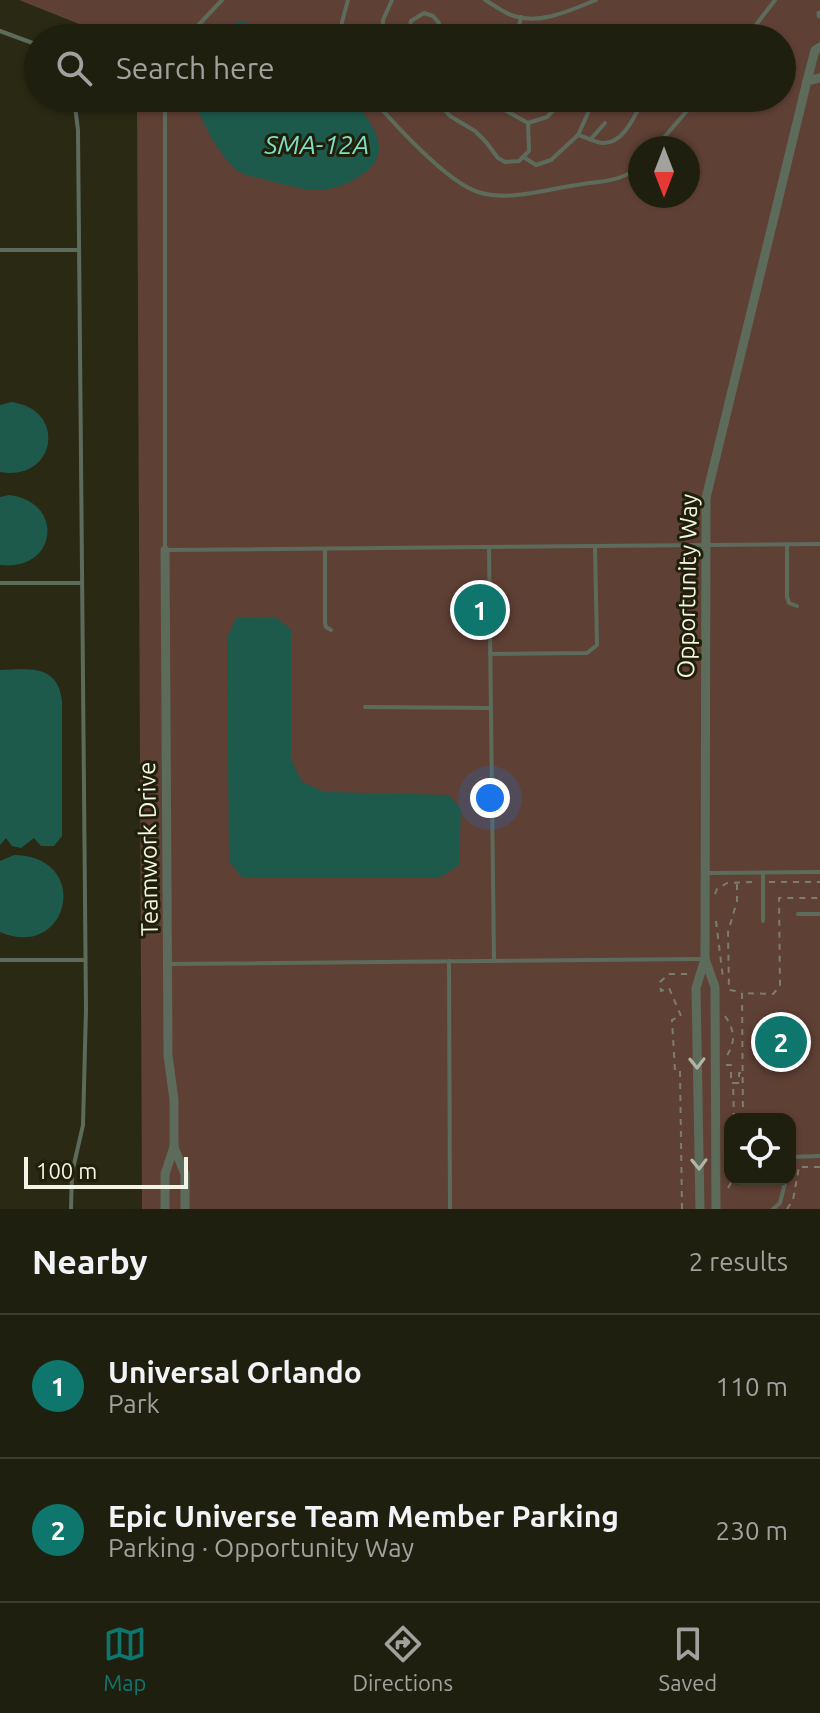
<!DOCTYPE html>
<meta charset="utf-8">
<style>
body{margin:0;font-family:Ubuntu,sans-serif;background:#2c2c1d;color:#f1f3f6}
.controls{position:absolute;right:24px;bottom:24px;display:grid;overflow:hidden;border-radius:16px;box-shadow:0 2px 6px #0004}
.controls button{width:72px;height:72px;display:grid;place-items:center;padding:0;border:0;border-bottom:2px solid #3c3d2f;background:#1f1f0f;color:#f1f3f6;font:40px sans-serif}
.compass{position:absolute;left:628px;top:136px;width:72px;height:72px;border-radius:50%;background:#1f1f0f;box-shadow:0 2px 6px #0004;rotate:180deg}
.scale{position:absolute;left:24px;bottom:20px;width:164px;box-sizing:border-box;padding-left:8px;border:4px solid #f3f3e6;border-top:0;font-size:22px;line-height:28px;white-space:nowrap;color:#f3f3e6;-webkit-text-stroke:6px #201f0a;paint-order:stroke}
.you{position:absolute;left:490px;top:798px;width:28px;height:28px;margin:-20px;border:6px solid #fff;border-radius:50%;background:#1a73e8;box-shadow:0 0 0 12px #1a73e833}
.badge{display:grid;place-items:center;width:52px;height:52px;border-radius:50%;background:#0f766e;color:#fff;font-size:26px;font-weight:700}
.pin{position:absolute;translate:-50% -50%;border:4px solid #fff;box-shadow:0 2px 8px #0006}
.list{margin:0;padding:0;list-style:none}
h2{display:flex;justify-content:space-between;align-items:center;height:104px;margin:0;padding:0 32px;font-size:34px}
h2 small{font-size:26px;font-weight:400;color:#a1a29e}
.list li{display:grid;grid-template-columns:52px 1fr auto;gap:24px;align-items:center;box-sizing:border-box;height:144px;padding:0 32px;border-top:2px solid #3c3d2f}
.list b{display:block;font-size:30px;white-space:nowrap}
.list p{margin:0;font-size:26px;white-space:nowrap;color:#a1a29e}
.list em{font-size:26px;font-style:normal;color:#a1a29e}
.icon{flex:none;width:44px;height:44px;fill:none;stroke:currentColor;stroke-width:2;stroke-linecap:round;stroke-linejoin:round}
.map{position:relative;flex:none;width:820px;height:1209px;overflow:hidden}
.search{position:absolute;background:#1f1f0f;box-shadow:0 2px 6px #0004;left:24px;right:24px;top:24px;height:88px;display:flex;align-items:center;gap:20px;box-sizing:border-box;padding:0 28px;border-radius:44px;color:#a1a29e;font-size:30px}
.sheet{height:392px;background:#1f1f0f}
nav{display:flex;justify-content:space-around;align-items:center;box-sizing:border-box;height:112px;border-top:2px solid #3c3d2f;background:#1f1f0f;font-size:22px;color:#a1a29e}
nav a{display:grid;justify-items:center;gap:4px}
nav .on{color:#0f766e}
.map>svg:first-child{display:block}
.green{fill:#5f4035;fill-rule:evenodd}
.water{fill:#1e5a4c}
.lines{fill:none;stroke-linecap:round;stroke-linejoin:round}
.path{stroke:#7d7d6b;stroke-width:2;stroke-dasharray:6 6;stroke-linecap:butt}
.service{stroke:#5d6b5b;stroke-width:4}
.pedestrian{stroke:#5d6b5b;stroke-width:7}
.minor{stroke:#5d6b5b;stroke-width:9}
.oneway{stroke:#b0b6a7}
.labels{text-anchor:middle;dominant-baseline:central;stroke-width:6;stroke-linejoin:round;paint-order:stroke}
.street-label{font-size:24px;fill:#f3f3e6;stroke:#201f0a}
.water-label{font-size:26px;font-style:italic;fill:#81ddc4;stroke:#201f0a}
</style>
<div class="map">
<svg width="820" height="1209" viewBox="0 0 820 1209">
<rect width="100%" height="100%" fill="#292914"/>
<!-- green -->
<path class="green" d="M19,0H820V1209H142L137,98H782V38H114ZM640,148H688V196H640ZM730,1119H790V1179H730Z"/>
<!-- water -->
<g class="water">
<path d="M237,21H243L288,38H219Z"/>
<path d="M195,98H354C362,112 379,131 379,147C379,161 371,169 360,176C329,197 301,190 267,180C258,178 246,176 238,171C222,160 197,116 195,98Z"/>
<path d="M11,402C68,409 56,482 0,472V405Z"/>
<path d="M9,495C66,502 57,572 0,565V497Z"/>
<path d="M276,617L291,630V759L302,782L325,792L449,795L461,809L459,865L439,878H243L229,862L227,638L236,618Z"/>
<path d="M0,670C29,669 58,664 62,701V836L54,846H41L34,838L21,848L12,846L6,838L0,845Z"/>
<path d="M14,855C93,856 69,962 0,932V861Z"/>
</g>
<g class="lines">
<!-- path -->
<g class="path">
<path d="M695,568V591"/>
<path d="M769,882H820"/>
<path d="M737,884V901L728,932L729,990L742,992"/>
<path d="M715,894L717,889L727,883L755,882"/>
<path d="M716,921L723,978"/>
<path d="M725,1016C735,1031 736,1042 726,1057"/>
<path d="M726,1065H731V1083H733"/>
<path d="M734,1119L733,1083H739V1073H742"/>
<path d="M743,1119L742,993L773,994L780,986L779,898H820"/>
<path d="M790,1167H820"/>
<path d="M728,1188L733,1179"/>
<path d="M682,1209L680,1071H675L672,1020L681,1016L669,988L661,991L660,982L669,974H690"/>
<path d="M787,1209L793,1200L799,1167"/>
</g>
<!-- service -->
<g class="service">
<path d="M485,0C494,5 504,13 514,16C540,25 571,10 596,0"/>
<path d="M0,31L38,45"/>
<path d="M186,38L222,0"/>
<path d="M342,38V22L348,0"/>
<path d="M382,38L383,20L392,0"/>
<path d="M413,38L409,31L411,21L424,13L433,16L439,23L436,38"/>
<path d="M516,38L521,17"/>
<path d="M746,38L775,0"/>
<path d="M165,98V550L820,544"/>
<path d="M372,98C394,124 447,182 478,192C508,202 547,189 577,185C599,181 624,182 640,165"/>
<path d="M435,98L450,116L475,131L486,142L498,158L505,162L519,161L529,151L528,123"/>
<path d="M483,98L528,123L547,117L565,98"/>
<path d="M578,135C586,137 594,142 602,143C624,145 636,113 644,98"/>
<path d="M591,139L605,123"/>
<path d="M655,148L698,98"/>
<path d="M525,158L536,165L551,160L578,135L588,113"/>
<path d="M0,250H79"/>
<path d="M787,546V597L789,603L797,606"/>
<path d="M489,547L494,961"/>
<path d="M325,549V623L326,627L331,630"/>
<path d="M0,583H82"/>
<path d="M490,654L587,653L597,645L595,546"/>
<path d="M365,707L490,708"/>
<path d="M707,873L820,872"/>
<path d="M763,873V921"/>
<path d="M798,914H820"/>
<path d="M0,960H85"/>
<path d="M449,961L450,1209"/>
<path d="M170,964L703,959"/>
<path d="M790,1157L820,1156"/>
<path d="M71,1209L72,1173L83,1125L86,1009L78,130L74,98"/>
<path d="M773,1209L780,1203L786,1179"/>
</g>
<!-- pedestrian -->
<path class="pedestrian" d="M820,14V15"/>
<!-- minor -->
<g class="minor">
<path d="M807,81L820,78"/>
<path d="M165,550L168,1055L174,1100V1147L165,1174V1209"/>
<path d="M705,959L715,987L716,1209"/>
<path d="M174,1147L185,1174V1209"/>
<path d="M700,1209L696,988L705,959L706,498L807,81L815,50L820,47"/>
</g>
</g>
<!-- one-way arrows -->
<defs><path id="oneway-chevron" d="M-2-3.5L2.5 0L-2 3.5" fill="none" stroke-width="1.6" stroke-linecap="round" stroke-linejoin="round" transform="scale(2)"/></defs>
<g class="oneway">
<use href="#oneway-chevron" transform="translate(697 1063) rotate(89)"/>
<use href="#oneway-chevron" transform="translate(699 1164) rotate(89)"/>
</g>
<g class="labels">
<!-- street labels -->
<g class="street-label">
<text transform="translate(687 586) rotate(-89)">Opportunity Way</text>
<text transform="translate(148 849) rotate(-91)">Teamwork Drive</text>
</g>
<!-- water labels -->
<g class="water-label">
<text x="317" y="144">SMA-12A</text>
</g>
</g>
</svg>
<div class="controls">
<button><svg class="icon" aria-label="locate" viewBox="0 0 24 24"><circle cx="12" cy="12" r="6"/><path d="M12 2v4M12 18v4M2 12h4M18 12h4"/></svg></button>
</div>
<svg class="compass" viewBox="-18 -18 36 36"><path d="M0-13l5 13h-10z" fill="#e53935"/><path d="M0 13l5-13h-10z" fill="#a1a29e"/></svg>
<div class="scale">100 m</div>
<div class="you"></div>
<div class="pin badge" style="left:480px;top:610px">1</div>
<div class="pin badge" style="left:781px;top:1042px">2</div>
<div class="search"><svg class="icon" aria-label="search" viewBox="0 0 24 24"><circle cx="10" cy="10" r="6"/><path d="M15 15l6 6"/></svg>Search here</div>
</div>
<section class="sheet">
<h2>Nearby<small>2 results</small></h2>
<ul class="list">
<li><span class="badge">1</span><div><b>Universal Orlando</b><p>Park</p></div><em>110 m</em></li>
<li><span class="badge">2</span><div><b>Epic Universe Team Member Parking</b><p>Parking · Opportunity Way</p></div><em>230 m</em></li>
</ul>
</section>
<nav>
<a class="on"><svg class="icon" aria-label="map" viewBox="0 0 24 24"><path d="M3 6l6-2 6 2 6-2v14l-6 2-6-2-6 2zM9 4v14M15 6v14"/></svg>Map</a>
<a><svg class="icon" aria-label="directions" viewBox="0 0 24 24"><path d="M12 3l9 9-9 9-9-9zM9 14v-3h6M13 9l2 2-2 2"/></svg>Directions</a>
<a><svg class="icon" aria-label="saved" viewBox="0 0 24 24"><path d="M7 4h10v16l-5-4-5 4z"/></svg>Saved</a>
</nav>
